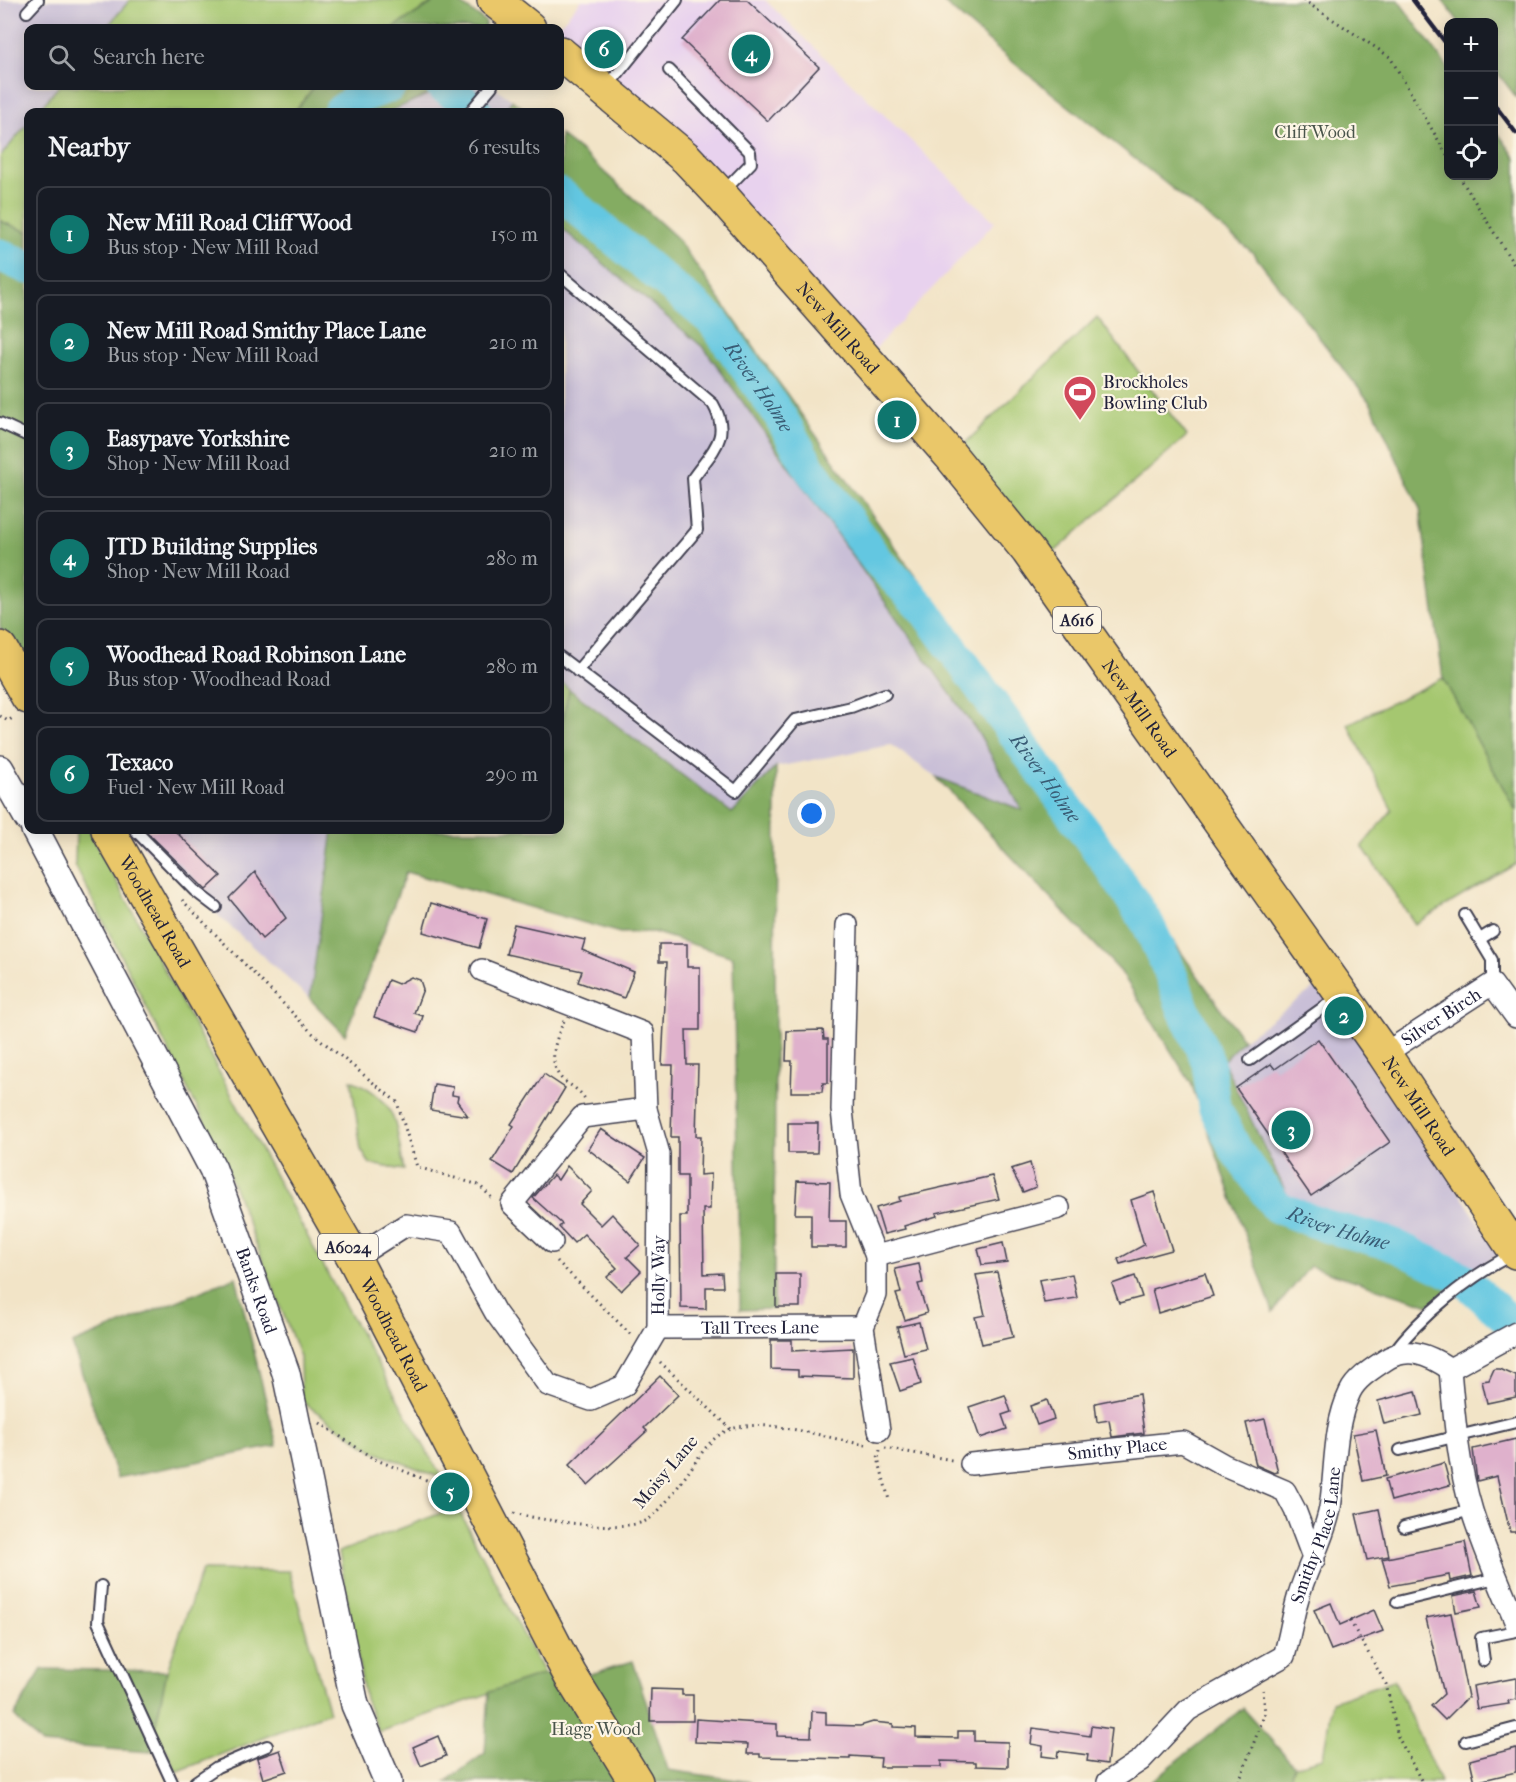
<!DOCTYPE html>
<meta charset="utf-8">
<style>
body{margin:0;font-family:"IM FELL French Canon",serif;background:#242831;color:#f1f3f6}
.controls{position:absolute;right:18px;top:18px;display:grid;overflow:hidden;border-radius:12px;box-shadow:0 3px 15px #0003}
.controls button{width:54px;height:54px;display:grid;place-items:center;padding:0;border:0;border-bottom:2px solid #363941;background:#171b24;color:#f1f3f6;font:30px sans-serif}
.you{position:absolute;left:812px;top:814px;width:21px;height:21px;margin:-15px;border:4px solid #fff;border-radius:50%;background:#1a73e8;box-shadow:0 0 0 9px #1a73e833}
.badge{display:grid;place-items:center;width:39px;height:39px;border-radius:50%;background:#0f766e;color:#fff;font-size:20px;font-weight:700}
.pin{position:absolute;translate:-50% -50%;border:3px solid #fff;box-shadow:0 2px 6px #0006}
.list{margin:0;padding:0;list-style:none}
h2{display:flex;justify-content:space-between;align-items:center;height:78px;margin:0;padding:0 24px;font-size:26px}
h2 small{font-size:20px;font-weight:400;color:#9ea1a6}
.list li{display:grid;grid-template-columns:39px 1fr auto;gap:18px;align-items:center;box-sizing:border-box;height:96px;margin:0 12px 12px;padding:0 12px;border:2px solid #363941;border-radius:12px}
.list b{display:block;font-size:22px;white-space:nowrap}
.list p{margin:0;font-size:20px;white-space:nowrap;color:#9ea1a6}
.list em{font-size:20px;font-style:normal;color:#9ea1a6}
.icon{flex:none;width:33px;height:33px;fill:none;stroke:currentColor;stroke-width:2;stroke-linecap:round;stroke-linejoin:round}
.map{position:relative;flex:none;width:1516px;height:1782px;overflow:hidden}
.search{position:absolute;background:#171b24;box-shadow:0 3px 15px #0003;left:24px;top:24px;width:540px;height:66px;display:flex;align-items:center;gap:15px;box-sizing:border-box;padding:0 21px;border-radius:12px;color:#9ea1a6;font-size:22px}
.panel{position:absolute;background:#171b24;box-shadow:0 3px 15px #0003;left:24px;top:108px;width:540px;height:726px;border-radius:12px}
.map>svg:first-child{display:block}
.built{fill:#e8d2ee}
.industrial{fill:#c9bfd7}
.green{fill:#a5c770;stroke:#647456;stroke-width:1.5}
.forest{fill:#84ac62;stroke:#53674e;stroke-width:1.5}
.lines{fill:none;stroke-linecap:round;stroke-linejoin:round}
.river{stroke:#63c7e1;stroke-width:33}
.building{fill:#dfb1cc}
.service-casing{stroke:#413f50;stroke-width:14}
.minor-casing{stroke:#413f50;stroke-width:24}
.tertiary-casing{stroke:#413f50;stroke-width:30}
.primary-casing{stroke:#413f50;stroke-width:36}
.path{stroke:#413f50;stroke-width:3;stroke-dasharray:1.5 4.5;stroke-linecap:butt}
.service{stroke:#fff;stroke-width:10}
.minor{stroke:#fff;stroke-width:21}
.tertiary{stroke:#fff;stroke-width:27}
.primary{stroke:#eac769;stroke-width:33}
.rail{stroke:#22223b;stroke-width:4.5}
.labels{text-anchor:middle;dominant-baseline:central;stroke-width:4.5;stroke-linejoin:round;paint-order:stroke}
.shield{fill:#fcf5e5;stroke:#63616e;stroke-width:1.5}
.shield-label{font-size:16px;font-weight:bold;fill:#22223b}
.park-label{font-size:18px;fill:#49544b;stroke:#fcf5e5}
.street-label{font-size:18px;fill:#22223b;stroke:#fcf5e5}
.poi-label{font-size:18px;fill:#22223b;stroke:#fcf5e5;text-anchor:start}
.water-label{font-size:20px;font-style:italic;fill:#395c75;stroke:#fcf5e5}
</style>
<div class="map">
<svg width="1516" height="1782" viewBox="0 0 1516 1782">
<rect width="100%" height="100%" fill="#fcf5e5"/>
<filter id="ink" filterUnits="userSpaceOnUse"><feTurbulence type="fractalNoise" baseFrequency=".0167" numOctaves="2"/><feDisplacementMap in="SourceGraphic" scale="12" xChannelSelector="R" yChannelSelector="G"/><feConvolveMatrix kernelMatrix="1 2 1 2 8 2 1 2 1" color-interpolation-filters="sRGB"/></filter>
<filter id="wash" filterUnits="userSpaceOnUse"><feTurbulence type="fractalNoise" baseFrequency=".008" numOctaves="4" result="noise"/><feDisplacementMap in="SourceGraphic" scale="24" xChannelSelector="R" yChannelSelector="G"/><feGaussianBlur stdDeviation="1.35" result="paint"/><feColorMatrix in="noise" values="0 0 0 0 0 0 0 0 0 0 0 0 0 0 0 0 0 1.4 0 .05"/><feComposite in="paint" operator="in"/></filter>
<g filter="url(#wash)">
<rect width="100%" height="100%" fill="#f2e4c7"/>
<!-- built -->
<path class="built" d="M581,0H765L995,222L875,349L560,39V28H557Z"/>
<!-- industrial -->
<g class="industrial">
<path d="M0,0H130L106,28H28V86H59L37,112H28V123L0,157Z"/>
<path d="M447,86H493L512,100L504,112H389Z"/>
<path d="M560,227L705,349L979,734L1023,811L936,777L891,745L776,767L733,813L560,681Z"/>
<path d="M127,830H333L310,999L151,854Z"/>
<path d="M1321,983L1499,1253L1458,1281L1290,1201L1223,1061L1243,1040Z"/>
</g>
<!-- green -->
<g class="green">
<path d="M130,0H437L393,28H106Z"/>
<path d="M59,86H315L294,112H37Z"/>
<path d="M28,123V232L0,221V157Z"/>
<path d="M1097,317L1187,436L1051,555L959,449Z"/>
<path d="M1443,678L1516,811V864L1415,924L1362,846L1392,810L1348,724Z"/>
<path d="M560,681L569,689L560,734Z"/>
<path d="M76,830H89L338,1293L442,1478L377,1453L301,1401L300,1357L223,1159L75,865Z"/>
<path d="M351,1080C399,1100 395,1124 404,1170L370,1164L361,1150Z"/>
<path d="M457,1507L544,1674L379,1732L365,1699L339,1552Z"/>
<path d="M202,1570L289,1571L329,1712L176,1772L166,1748L150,1752L167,1671Z"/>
<path d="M1394,1680L1440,1782H1289L1294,1766L1323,1758L1332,1701Z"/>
</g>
<!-- forest -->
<g class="forest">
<path d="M437,0H456L486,22L484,28H393Z"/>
<path d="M941,0H1398L1448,68V176H1494V128L1516,158V811L1443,678L1420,509L1371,404L1252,252L1009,59Z"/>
<path d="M1442,0H1516V97L1494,68V22H1459Z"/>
<path d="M315,86H447L389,112H294Z"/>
<path d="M512,100L529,112H504Z"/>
<path d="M560,135L582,152L676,237L1243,1040L1223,1061L1290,1201L1458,1281L1429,1305L1310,1266L1273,1312L1191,1083L1121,972L936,777L1022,810L979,734L705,349L560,227Z"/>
<path d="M0,221L28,232V674L0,627Z"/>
<path d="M569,689L732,813L776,767L774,1309L740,1310L733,957L653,932L620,933L406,872L345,1035L310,999L333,830H560V734Z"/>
<path d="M236,1277L277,1446L117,1478L72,1344Z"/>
<path d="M633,1661L668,1770L751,1782H445L485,1753L489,1692L544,1674L585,1676Z"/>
<path d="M42,1669L167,1671L150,1752L41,1744L14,1716Z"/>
<path d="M1243,1708L1294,1766L1289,1782H1151Z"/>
</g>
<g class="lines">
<!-- river -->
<g class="river">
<path d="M442,86L460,97L476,112"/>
<path d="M339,112L360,97L390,86"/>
<path id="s1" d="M560,194L713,321L780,416L810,469L876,559L923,608L1109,865L1148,924L1170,972L1183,1008L1208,1062L1214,1106L1237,1152L1277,1207L1325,1226L1392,1244L1462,1278L1516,1327"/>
<path d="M0,255L28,268"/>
</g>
</g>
<g id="blocks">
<!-- building -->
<g class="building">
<path d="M720,0H747L819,67L768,121L682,40Z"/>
<path d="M145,830H174L221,876L206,890Z"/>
<path d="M255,872L286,918L262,939L229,898Z"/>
<path d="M431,903L487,919L479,948L423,932Z"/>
<path d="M514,924L585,940L582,950L634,972L624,998L578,982L582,971L506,954Z"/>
<path d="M659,944H687V967H700V1030H686L687,1065H698L696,1136H701L700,1175L711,1174L710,1209H703L704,1274L722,1273L723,1287H706V1309L681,1308L680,1216H687V1176H678V1137H671L673,1065H662L667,962H659Z"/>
<path d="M411,977L420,980L423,989L414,1013L423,1016L418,1032L374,1017L388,980L398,984Z"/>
<path d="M823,1030L824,1039H828V1083H823L822,1092H791L792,1061H786L787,1031Z"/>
<path d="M1318,1039L1390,1142L1311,1196L1236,1088L1271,1064L1275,1069Z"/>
<path d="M544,1074L565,1088L513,1174L492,1161L514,1126L511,1124Z"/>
<path d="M434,1084L453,1087L452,1095L458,1096L457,1101L468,1116L430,1110Z"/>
<path d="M788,1123H818L817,1153H788Z"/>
<path d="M601,1129L645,1158L630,1181L588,1149Z"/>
<path d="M1030,1163L1036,1187L1023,1192L1011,1169Z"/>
<path d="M567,1166L592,1191L580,1204L601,1225L612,1214L640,1245L627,1257L641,1271L621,1291L607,1277L617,1268L584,1234L574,1243L559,1227L562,1224L533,1198L553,1175L558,1180Z"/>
<path d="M992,1176L999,1199L936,1213L937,1216L904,1226L905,1229L884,1234L876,1208L900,1201L899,1197Z"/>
<path d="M797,1181L830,1182L829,1221H846V1247H811V1214H795Z"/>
<path d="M1154,1192L1172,1250L1120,1264L1118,1259L1144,1245L1131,1200Z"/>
<path d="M1003,1243L1007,1262L982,1265L978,1249Z"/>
<path d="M919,1264L923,1283L918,1284L927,1313L905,1320L896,1294L901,1293L895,1269Z"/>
<path d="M997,1272L1013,1337L982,1344L975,1317L985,1315L976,1275Z"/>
<path d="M1205,1273L1213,1296L1158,1313L1152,1289Z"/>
<rect x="776" y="1274" width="24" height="33"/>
<path d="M1072,1274L1077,1298L1044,1303L1039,1280Z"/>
<path d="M1135,1276L1142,1297L1119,1303L1112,1284Z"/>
<path d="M919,1322L926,1349L904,1354L897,1327Z"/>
<path d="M771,1340H792V1351L853,1348V1378L798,1376V1370L771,1369Z"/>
<path d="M913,1357L921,1384L900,1391L890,1362Z"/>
<path d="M1494,1369H1500L1516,1376V1397L1487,1403L1482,1381L1489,1380Z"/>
<path d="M660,1376L678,1395L644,1428L647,1431L588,1485L569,1465Z"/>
<path d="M1416,1391L1422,1415L1384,1424L1378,1401Z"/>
<path d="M1139,1394L1144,1433L1112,1437L1109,1420L1097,1422L1095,1403Z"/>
<path d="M1005,1395L1011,1412L1002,1415L1007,1429L980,1438L969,1407Z"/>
<path d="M1047,1400L1054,1419L1037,1425L1030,1406Z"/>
<path d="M1265,1419L1278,1472L1274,1473L1256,1465L1246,1423Z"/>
<path d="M1376,1430L1386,1476L1363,1481L1353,1434Z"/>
<path d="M1516,1439V1532H1510L1497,1476L1477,1481L1473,1449Z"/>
<path d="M1444,1463L1450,1485L1391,1501L1385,1479Z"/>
<path d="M1379,1509L1389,1556L1367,1560L1356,1514Z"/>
<path d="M1465,1542L1472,1576L1450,1581L1449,1575L1390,1586L1382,1559Z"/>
<path d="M1476,1591L1481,1607L1456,1612L1453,1596Z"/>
<path d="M1331,1603L1340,1625L1374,1610L1383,1631L1331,1650L1314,1610Z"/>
<path d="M1451,1613L1468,1697L1445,1720L1431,1706L1444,1694L1426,1618Z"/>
<path d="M1516,1678V1699L1508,1701L1509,1704L1477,1709L1473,1686Z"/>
<path d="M651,1689L682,1690V1695H693V1721H650Z"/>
<path d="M812,1711L826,1712V1725L860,1726L873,1722L893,1724V1727L916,1728V1737L958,1738V1731H974V1741L1008,1742V1767L976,1766V1762L941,1761V1767H880L881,1758L850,1756V1759L760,1757V1754H747L748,1744L695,1742L696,1719L777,1724V1736L811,1737Z"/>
<path d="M1091,1726L1111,1729L1107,1764L1087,1761L1088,1755L1058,1751L1057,1758L1042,1756L1043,1746L1031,1744L1033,1728L1090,1736Z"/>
<path d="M438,1736L446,1756L421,1766L413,1747Z"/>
<path d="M1516,1748V1772L1475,1782L1470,1760Z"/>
<path d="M280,1750L287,1771L263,1779L257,1758Z"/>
</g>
</g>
</g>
<g filter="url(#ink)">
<use href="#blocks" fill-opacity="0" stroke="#413f50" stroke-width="1.5"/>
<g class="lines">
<defs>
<g id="service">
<path d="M27,12L38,0"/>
<path d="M669,70L750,152L751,163L723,192"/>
<path d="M607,87L677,0"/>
<path d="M470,112L492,86"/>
<path d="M560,274L713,404C732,437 712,451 693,478L697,530L577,671"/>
<path d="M0,423L28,436"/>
<path d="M560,657L736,791L795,720L851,707L885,694"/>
<path d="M135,830L195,891L216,907"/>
<path d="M1465,915L1492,960V984"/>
<path d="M1480,939L1493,931"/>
<path d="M1250,1060L1338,997"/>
<path d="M1392,1354C1420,1316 1470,1276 1513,1254"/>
<path d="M1400,1450L1516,1422"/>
<path d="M1404,1527L1472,1510"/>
<path d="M101,1586L98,1622L172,1782"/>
<path d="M1397,1602L1496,1578"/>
<path d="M1484,1661L1481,1638L1516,1631"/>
<path d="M1466,1741L1516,1728"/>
<path d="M195,1782L217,1767L267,1746"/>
</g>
<g id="minor">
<path d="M847,925L842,1110L851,1194L876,1256V1295L863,1327L879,1430"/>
<path id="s2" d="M1384,1054L1492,984L1516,1017"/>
<path d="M552,1242L512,1204L582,1117L646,1109"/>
<path d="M876,1256L1059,1208"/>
<path id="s3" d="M354,1258L406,1225L451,1232L495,1312L548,1385L591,1400L624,1386L658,1328L659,1154L646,1109L643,1033L482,970"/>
<path id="s4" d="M658,1328L863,1327"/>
<path d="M1450,1369C1454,1416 1458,1465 1472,1511C1484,1549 1500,1586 1516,1623"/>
<path id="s5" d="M971,1464L1183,1442L1224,1465L1285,1491L1295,1510L1314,1560"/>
<path id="s6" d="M1108,1782L1141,1760L1188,1710L1284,1656C1290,1637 1292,1618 1298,1598C1306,1568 1324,1540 1330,1508C1336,1470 1333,1427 1350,1392C1356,1379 1372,1369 1384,1361C1407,1345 1429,1355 1450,1369L1516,1333"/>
</g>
<g id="tertiary">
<path d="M0,769L28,818"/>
<path id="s7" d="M35,830L213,1169L286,1373L355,1705L388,1782"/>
</g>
<g id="primary">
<path d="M494,0L529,28"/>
<path id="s8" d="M560,53L686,158L720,194L950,455L1028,551L1384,1054L1516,1252"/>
<path d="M0,648L28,697"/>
<path id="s9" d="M108,830L354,1258L570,1675L636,1782"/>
</g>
</defs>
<!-- service casing -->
<use href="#service" class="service-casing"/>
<!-- minor casing -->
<use href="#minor" class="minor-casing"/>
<!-- tertiary casing -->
<use href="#tertiary" class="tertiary-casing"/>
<!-- primary casing -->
<use href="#primary" class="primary-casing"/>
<!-- path -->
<g class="path">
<path d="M1303,0L1390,57L1448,157"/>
<path d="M1459,176L1516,268"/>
<path d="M0,716L8,721L14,717"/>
<path d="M182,900L311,1032L397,1102L417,1167L479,1185L494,1200"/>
<path d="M564,1021C556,1038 546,1064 563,1080C571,1086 580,1090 585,1099"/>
<path d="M557,1261L631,1335"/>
<path d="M660,1362L731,1429"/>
<path d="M320,1423L374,1459L444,1487"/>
<path d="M885,1448L952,1460"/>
<path d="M880,1450L878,1458L889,1500"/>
<path d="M514,1513C538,1520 629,1534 649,1519C662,1510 680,1484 690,1470C701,1454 711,1436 731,1429C767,1417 829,1439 866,1445"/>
<path d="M1350,1621L1386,1684L1398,1737L1422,1782"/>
<path d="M1239,1782L1265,1713L1263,1690"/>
</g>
<!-- service -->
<use href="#service" class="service"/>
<!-- minor -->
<use href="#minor" class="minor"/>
<!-- tertiary -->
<use href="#tertiary" class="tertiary"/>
<!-- primary -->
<use href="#primary" class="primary"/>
<!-- rail -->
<g class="rail">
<path d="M1413,0L1448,46"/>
<path d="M1494,104L1516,133"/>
</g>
</g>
</g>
<!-- icons -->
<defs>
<symbol id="stadium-pin" viewBox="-11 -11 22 30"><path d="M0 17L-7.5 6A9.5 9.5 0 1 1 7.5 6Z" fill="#d1495b" stroke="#fcf5e5"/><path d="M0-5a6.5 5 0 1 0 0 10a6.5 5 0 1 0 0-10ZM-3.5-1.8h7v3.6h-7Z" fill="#fff"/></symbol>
</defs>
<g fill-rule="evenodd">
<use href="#stadium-pin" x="1061" y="373" width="38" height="52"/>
</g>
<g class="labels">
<!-- shield labels -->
<g class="shield">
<rect x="1053" y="607" width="48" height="26" rx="4.5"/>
<rect x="318" y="1234" width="60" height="26" rx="4.5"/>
</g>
<g class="shield-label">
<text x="1077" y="620">A616</text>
<text x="348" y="1247">A6024</text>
</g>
<!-- park labels -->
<g class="park-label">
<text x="1315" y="132">Cliff Wood</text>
<text x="596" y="1729">Hagg Wood</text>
</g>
<!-- street labels -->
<g class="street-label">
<text stroke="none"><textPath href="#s8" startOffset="392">New Mill Road</textPath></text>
<text stroke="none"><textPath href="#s8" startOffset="878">New Mill Road</textPath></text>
<text stroke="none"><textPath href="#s9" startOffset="94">Woodhead Road</textPath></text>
<text stroke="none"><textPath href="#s2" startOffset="68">Silver Birch</textPath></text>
<text stroke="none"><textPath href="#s8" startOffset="1364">New Mill Road</textPath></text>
<text stroke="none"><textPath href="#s3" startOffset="490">Holly Way</textPath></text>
<text stroke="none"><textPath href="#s7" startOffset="512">Banks Road</textPath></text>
<text stroke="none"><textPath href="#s4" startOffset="102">Tall Trees Lane</textPath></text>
<text stroke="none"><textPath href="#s9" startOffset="580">Woodhead Road</textPath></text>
<text stroke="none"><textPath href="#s5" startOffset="147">Smithy Place</textPath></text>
<text transform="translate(666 1472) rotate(-50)">Moisy Lane</text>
<text stroke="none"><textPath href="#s6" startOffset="344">Smithy Place Lane</textPath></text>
</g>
<!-- poi labels -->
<g class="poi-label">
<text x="1103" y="382">Brockholes<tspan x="1103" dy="21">Bowling Club</tspan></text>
</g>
<!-- water labels -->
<g class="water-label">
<text stroke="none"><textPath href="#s1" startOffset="279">River Holme</textPath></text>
<text stroke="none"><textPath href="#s1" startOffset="765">River Holme</textPath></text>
<text stroke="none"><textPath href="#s1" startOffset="1323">River Holme</textPath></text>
</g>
</g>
</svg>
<div class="controls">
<button>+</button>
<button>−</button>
<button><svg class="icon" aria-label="locate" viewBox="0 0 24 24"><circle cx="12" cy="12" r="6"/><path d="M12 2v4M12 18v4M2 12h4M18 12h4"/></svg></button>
</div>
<div class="you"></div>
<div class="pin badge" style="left:897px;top:420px">1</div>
<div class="pin badge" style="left:1344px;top:1016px">2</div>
<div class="pin badge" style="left:1291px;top:1130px">3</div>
<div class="pin badge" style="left:751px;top:54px">4</div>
<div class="pin badge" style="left:450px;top:1492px">5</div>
<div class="pin badge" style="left:604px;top:49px">6</div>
<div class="search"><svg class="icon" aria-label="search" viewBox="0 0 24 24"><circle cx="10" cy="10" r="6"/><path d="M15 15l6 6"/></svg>Search here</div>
<section class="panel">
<h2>Nearby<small>6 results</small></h2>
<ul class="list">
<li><span class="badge">1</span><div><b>New Mill Road Cliff Wood</b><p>Bus stop · New Mill Road</p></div><em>150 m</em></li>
<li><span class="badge">2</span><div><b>New Mill Road Smithy Place Lane</b><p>Bus stop · New Mill Road</p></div><em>210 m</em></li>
<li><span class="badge">3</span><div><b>Easypave Yorkshire</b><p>Shop · New Mill Road</p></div><em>210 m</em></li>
<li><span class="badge">4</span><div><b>JTD Building Supplies</b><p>Shop · New Mill Road</p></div><em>280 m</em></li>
<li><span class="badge">5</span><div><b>Woodhead Road Robinson Lane</b><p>Bus stop · Woodhead Road</p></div><em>280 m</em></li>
<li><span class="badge">6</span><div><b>Texaco</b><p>Fuel · New Mill Road</p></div><em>290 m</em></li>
</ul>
</section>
</div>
